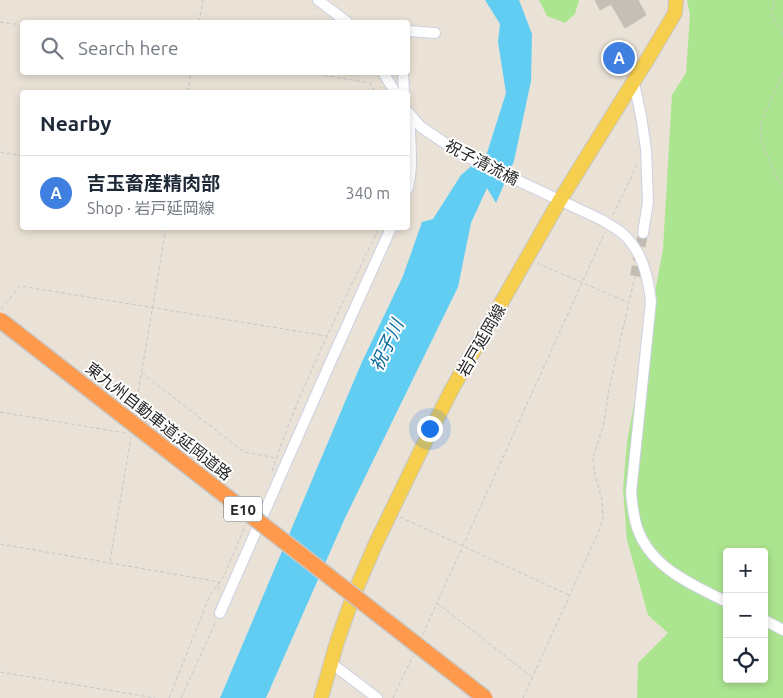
<!DOCTYPE html>
<meta charset="utf-8">
<style>
body{margin:0;font-family:Ubuntu,"Noto Sans JP",sans-serif;background:#f6f6f7;color:#1f2937}
.controls{position:absolute;right:15px;bottom:15px;display:grid;overflow:hidden;border-radius:5px;box-shadow:0 2px 8px #0003}
.controls button{width:45px;height:45px;display:grid;place-items:center;padding:0;border:0;border-bottom:1px solid #e0e1e3;background:#fff;color:#1f2937;font:25px sans-serif}
.you{position:absolute;left:429px;top:428px;width:18px;height:18px;margin:-12px;border:4px solid #fff;border-radius:50%;background:#1a73e8;box-shadow:0 0 0 8px #1a73e833}
.badge{display:grid;place-items:center;width:32px;height:32px;border-radius:50%;background:#0b8043;color:#fff;font-size:16px;font-weight:700}
.pin{position:absolute;translate:-50% -50%;border:2px solid #fff;box-shadow:0 1px 5px #0006}
.list{margin:0;padding:0;list-style:none}
h2{display:flex;justify-content:space-between;align-items:center;height:65px;margin:0;padding:0 20px;font-size:21px}
h2 small{font-size:16px;font-weight:400;color:#747a83}
.list li{display:grid;grid-template-columns:32px 1fr auto;gap:15px;align-items:center;box-sizing:border-box;height:75px;padding:0 20px;border-top:1px solid #e0e1e3}
.list b{display:block;font-size:19px;white-space:nowrap}
.list p{margin:0;font-size:16px;white-space:nowrap;color:#747a83}
.list em{font-size:16px;font-style:normal;color:#747a83}
.icon{flex:none;width:28px;height:28px;fill:none;stroke:currentColor;stroke-width:2;stroke-linecap:round;stroke-linejoin:round}
.map{position:relative;flex:none;width:783px;height:698px;overflow:hidden}
.search{position:absolute;background:#fff;box-shadow:0 2px 8px #0003;left:20px;top:20px;width:390px;height:55px;display:flex;align-items:center;gap:12px;box-sizing:border-box;padding:0 18px;border-radius:5px;color:#747a83;font-size:19px}
.panel{position:absolute;background:#fff;box-shadow:0 2px 8px #0003;left:20px;top:90px;width:390px;height:140px;border-radius:5px}
.map>svg:first-child{display:block}
.green{fill:#ace58f;fill-rule:evenodd}
.water{fill:#62cdf3}
.building{fill:#c5bfb7;stroke:#c5beb1}
.lines{fill:none;stroke-linecap:round;stroke-linejoin:round}
.minor-tunnel{stroke:#c3bcb3;stroke-width:10;stroke-dasharray:10 5;stroke-linecap:butt}
.minor-casing{stroke:#ccd0e1;stroke-width:12}
.major-casing{stroke:#c7c7c7;stroke-width:16}
.path{stroke:#c7c7c7;stroke-width:1;stroke-dasharray:4 2.5;stroke-linecap:butt}
.minor{stroke:#fff;stroke-width:10}
.major{stroke:#f6cf4f;stroke-width:14}
.highway-bridge-casing{stroke:#c7c7c7;stroke-width:18;stroke-linecap:butt}
.highway-bridge{stroke:#ff9a4d;stroke-width:15}
.labels{text-anchor:middle;dominant-baseline:central;stroke-width:4;stroke-linejoin:round;paint-order:stroke}
.shield{fill:#fff;stroke:#676767;stroke-width:1}
.shield-label{font-size:15px;font-weight:bold;fill:#262626}
.street-label{font-size:16px;fill:#262626;stroke:#fff}
.water-label{font-size:18px;font-style:italic;fill:#07679a;stroke:#fff}
</style>
<div class="map">
<svg width="783" height="698" viewBox="0 0 783 698">
<rect width="100%" height="100%" fill="#eae2d6"/>
<!-- green -->
<g class="green">
<path d="M539,0H579L575,14L565,23L547,16Z"/>
<path d="M687,0H783V698H637L638,663L668,633L648,615L627,540L623,489L627,442L663,249L672,95L686,73L690,15ZM727,552H764V679H727Z"/>
</g>
<!-- water -->
<path class="water" d="M485,0H519L532,34L531,81L514,161L496,203L487,188L471,223L458,287L345,518L266,698H220L361,364L403,276L422,222L433,219L461,175L487,153L506,93L498,42L500,24Z"/>
<!-- building -->
<g class="building">
<path d="M595,0H638L646,15L625,28L611,4L600,10Z"/>
<path d="M621,47L629,63L616,70L608,53Z"/>
</g>
<g class="lines">
<!-- minor-tunnel -->
<path class="minor-tunnel" d="M635,276L643,233"/>
<defs>
<g id="minor">
<path d="M318,0L347,22"/>
<path d="M408,31L435,33"/>
<path d="M383,72L395,92"/>
<path d="M403,72L404,92"/>
<path d="M634,83L641,116L646,149L648,202L643,233"/>
<path d="M408,112L421,127L461,154L602,220C608,224 616,228 622,233C642,250 648,276 651,301L631,493C632,502 633,511 635,520C645,565 689,583 727,602"/>
<path d="M408,188C414,163 409,140 410,115"/>
<path d="M220,613L331,361L391,228"/>
<path d="M764,620L783,630"/>
<path d="M331,663L377,698"/>
</g>
<path id="major" d="M321,698L337,642L354,594L376,543L423,446L452,389L560,200L647,60L675,13L676,0"/>
</defs>
<!-- minor casing -->
<use href="#minor" class="minor-casing"/>
<!-- major casing -->
<use href="#major" class="major-casing"/>
<!-- path -->
<g class="path">
<path d="M774,0L772,16L783,34"/>
<path d="M0,22L22,25"/>
<path d="M199,22L203,0"/>
<path d="M305,72L370,83L375,92"/>
<path d="M783,73L761,122L760,138L776,176L783,187"/>
<path d="M188,92L191,72"/>
<path d="M0,152L22,156"/>
<path d="M613,215L637,165"/>
<path d="M537,263L627,302"/>
<path d="M1,309L20,286L327,336"/>
<path d="M142,373L244,452L276,458"/>
<path d="M135,411L166,228"/>
<path d="M0,412L125,433"/>
<path d="M272,471C300,387 341,307 379,228"/>
<path d="M400,517L569,595"/>
<path d="M0,544L220,582L218,593"/>
<path d="M110,561L131,437"/>
<path d="M423,634L437,603"/>
<path d="M0,672L155,698"/>
<path d="M532,677L437,603L605,232"/>
<path d="M169,698L210,595L224,576L245,526"/>
<path d="M181,698L216,621"/>
<path d="M393,698L413,656"/>
<path d="M523,698L598,533L603,519L602,500L594,470L593,458L604,423L609,389L635,276"/>
</g>
<!-- minor -->
<use href="#minor" class="minor"/>
<!-- major -->
<use href="#major" class="major"/>
<defs>
<path id="highway-bridge" d="M0,320L485,698"/>
</defs>
<!-- highway-bridge casing -->
<use href="#highway-bridge" class="highway-bridge-casing"/>
<!-- highway-bridge -->
<use href="#highway-bridge" class="highway-bridge"/>
</g>
<g class="labels">
<!-- shield labels -->
<rect class="shield" x="224" y="496.5" width="38" height="25" rx="4"/>
<g class="shield-label">
<text x="243" y="509">E10</text>
</g>
<!-- street labels -->
<g class="street-label">
<text transform="translate(482 162) rotate(27)">祝子清流橋</text>
<text transform="translate(481 340) rotate(-60)">岩戸延岡線</text>
<text transform="translate(159 421) rotate(38)">東九州自動車道;延岡道路</text>
</g>
<!-- water labels -->
<g class="water-label">
<text transform="translate(386 345) rotate(-65)">祝子川</text>
</g>
</g>
</svg>
<div class="controls">
<button>+</button>
<button>−</button>
<button><svg class="icon" aria-label="locate" viewBox="0 0 24 24"><circle cx="12" cy="12" r="6"/><path d="M12 2v4M12 18v4M2 12h4M18 12h4"/></svg></button>
</div>
<div class="you"></div>
<div class="pin badge" style="left:619px;top:58px;background:#3f7fe0">A</div>
<div class="search"><svg class="icon" aria-label="search" viewBox="0 0 24 24"><circle cx="10" cy="10" r="6"/><path d="M15 15l6 6"/></svg>Search here</div>
<section class="panel">
<h2>Nearby<small></small></h2>
<ul class="list">
<li><span class="badge" style="background:#3f7fe0">A</span><div><b>吉玉畜産精肉部</b><p>Shop · 岩戸延岡線</p></div><em>340 m</em></li>
</ul>
</section>
</div>
